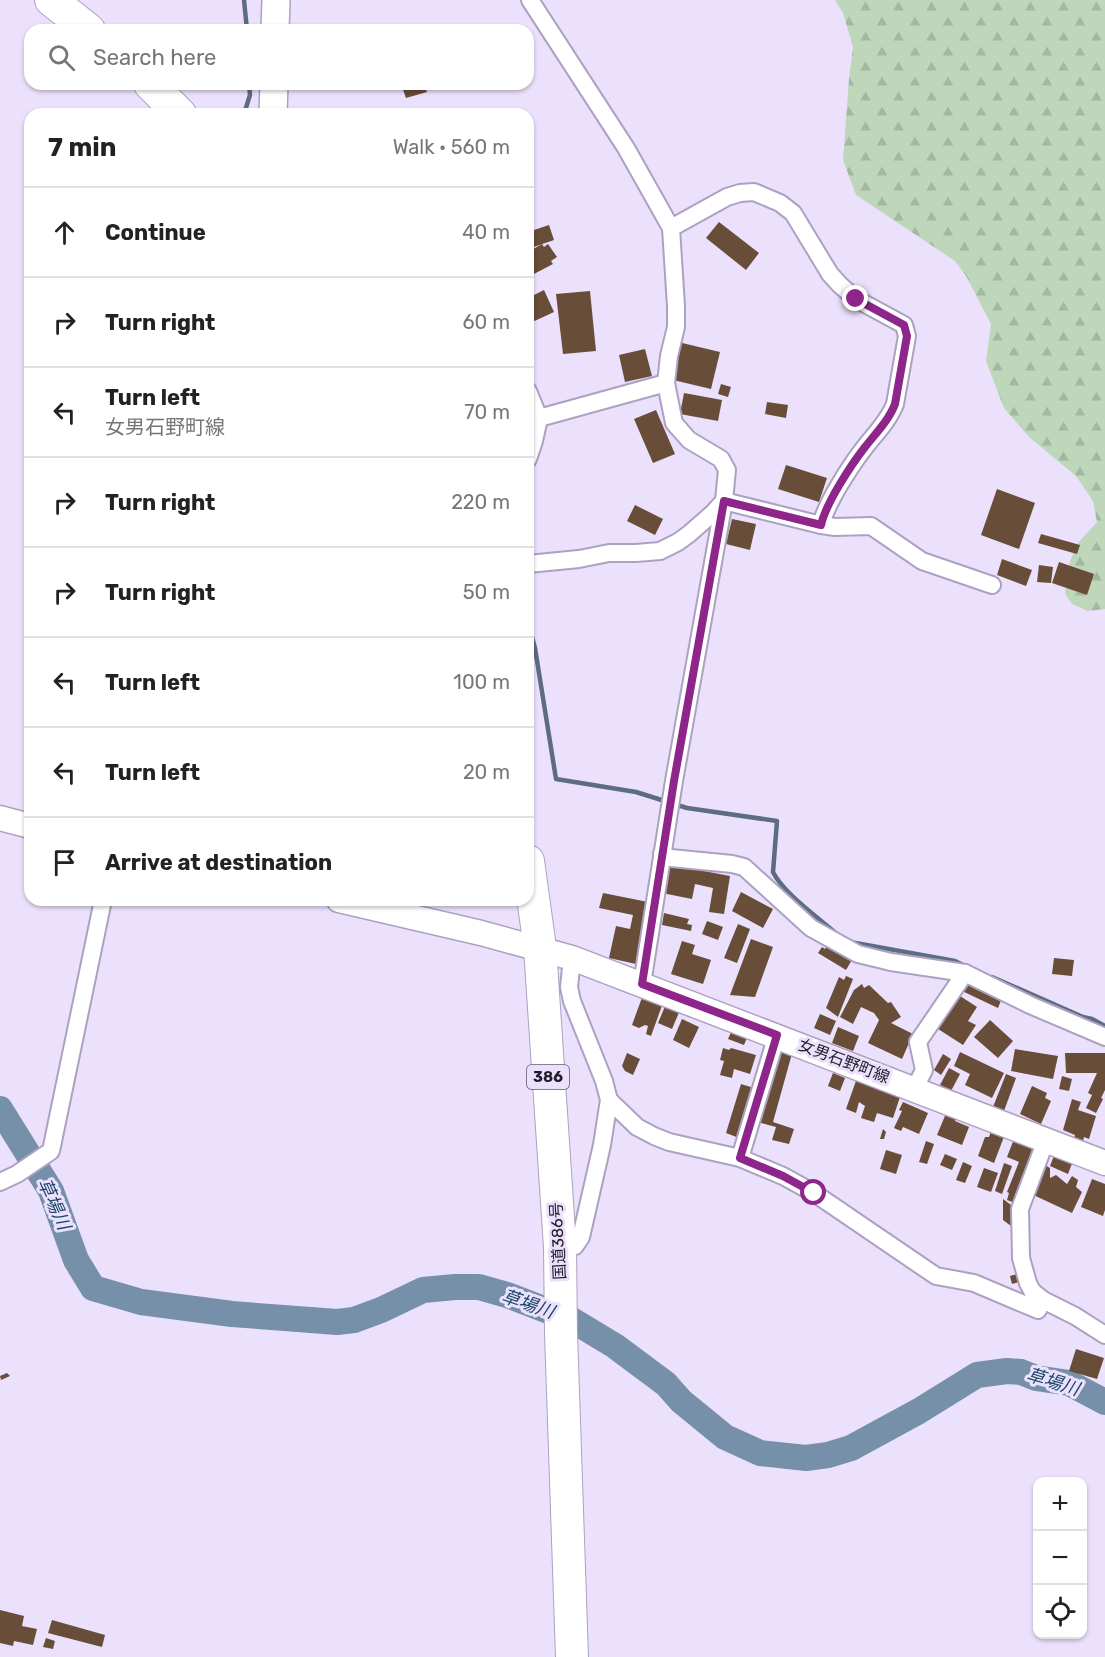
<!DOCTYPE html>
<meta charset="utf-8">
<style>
body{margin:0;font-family:Rubik,"Noto Sans JP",sans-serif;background:#f6f6f6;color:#222}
.controls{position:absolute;right:18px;bottom:18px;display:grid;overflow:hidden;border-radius:12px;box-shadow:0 2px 4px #0004}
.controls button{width:54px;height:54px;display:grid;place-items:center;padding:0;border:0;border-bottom:2px solid #e0e0e0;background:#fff;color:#222;font:30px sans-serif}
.stop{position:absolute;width:18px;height:18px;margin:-14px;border:4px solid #8e258a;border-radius:50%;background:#fff}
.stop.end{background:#8e258a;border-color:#fff;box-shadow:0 2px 6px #0008}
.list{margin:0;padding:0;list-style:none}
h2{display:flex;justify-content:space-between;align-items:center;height:78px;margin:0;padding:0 24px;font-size:26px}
h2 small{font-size:20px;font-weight:400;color:#767676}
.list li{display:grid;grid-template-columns:39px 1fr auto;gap:18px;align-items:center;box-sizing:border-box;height:90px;padding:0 24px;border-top:2px solid #e0e0e0}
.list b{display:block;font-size:22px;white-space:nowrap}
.list p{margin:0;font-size:20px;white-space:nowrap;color:#767676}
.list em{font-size:20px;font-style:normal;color:#767676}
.icon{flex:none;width:33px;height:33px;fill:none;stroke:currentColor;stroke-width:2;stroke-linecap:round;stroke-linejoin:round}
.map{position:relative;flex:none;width:1105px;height:1657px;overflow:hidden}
.search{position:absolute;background:#fff;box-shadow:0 2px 4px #0004;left:24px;top:24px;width:510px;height:66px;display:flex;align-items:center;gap:15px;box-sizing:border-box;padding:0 21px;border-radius:18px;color:#767676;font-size:22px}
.panel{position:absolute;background:#fff;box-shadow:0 2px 4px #0004;left:24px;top:108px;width:510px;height:798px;border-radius:18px}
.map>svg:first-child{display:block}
.forest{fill:url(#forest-firs)}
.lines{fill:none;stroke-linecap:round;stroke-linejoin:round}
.stream{stroke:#5c6d83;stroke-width:4.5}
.river{stroke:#7690aa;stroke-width:26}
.building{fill:#684d38}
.street-casing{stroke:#ada1c2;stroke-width:20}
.secondary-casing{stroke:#ada1c2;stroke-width:27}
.primary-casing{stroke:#ada1c2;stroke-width:30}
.highway-casing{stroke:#ada1c2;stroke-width:34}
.street{stroke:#fff;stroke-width:16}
.secondary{stroke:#fff;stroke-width:24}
.primary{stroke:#fff;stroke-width:27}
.highway{stroke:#fff;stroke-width:32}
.route{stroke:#8e258a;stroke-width:8}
.labels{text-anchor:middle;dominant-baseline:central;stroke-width:6;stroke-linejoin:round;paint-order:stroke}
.shield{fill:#ebe1fd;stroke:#5d5768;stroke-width:1.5}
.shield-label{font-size:15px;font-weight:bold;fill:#201c28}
.street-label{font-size:16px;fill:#201c28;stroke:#ebe1fd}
.water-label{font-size:18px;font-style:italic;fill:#1b456a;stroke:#ebe1fd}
</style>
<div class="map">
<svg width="1105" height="1657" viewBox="0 0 1105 1657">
<defs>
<pattern id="forest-firs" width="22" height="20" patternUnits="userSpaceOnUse" patternTransform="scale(1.5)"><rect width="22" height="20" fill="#bed7ba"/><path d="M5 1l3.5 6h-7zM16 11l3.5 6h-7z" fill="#a3b8a0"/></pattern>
</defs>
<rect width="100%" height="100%" fill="#ebe1fd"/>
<!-- forest -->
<path class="forest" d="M835,0H1105V609L1088,611L1072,604L1065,594L1069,564L1077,544L1097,522L1093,501L1076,476L1029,437L1004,408L986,361L991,324L966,276L955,261L856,195L843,160L849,79L853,47L843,13Z"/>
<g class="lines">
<!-- stream -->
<g class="stream">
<path d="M244,0L247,30"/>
<path d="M244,114L250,95L249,84"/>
<path d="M528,623L535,648L556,779L636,792L687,808L777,821L773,872C783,893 820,919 838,935"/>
<path d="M850,942L955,961L965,966"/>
<path d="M992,977L1083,1017L1092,1019L1105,1026"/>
</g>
<!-- river -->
<path class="river" d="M0,1109L51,1191L76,1260L93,1288L141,1302L232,1314L337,1322L354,1320L381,1310L423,1290L455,1287H479L507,1295L572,1320L615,1346L666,1384L681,1401L725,1437L760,1453L806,1458L828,1455L851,1448L919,1411L977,1375L1007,1371L1021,1372L1036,1378L1069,1383L1105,1402"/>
</g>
<!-- building -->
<g class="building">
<path d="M401,84H424L427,92L406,98Z"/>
<path d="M719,222L759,253L746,270L706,238Z"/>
<path d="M549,225L554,240L528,249V232Z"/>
<path d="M542,244L544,247L548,244L557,257L551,261L553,264L532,275L528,268V252Z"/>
<path d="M544,290L554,312L528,324V298Z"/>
<path d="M590,291L596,351L563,354L556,294Z"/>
<path d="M678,342L720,352L711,389L669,379Z"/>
<path d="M645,349L652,376L625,382L619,355Z"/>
<path d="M721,384L731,387L728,397L718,394Z"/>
<path d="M684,393L722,400L718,421L680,414Z"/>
<path d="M767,402L788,405L786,418L765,414Z"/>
<path d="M656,410L675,454L653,463L634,419Z"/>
<path d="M786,465L827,478L819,502L778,489Z"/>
<path d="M997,489L1035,503L1019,549L981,535Z"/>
<path d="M635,505L663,519L655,535L627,521Z"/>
<path d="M732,519L756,524L750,550L726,544Z"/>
<path d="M1041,534L1080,545L1077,554L1038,543Z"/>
<path d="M1002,559L1032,570L1026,586L997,575Z"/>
<path d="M1059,562L1094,574L1087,595L1052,583Z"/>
<path d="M1039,565L1053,567L1051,583L1037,582Z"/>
<path d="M667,864L730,876L724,914L709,912L713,888L695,884L692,899L662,893Z"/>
<path d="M741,892L773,909L763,928L732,911Z"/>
<path d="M603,893L648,902L636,964L609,958L616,926L630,929L633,915L599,908Z"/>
<path d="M664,913L689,919L687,924L692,925L691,931L662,925Z"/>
<path d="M707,921L723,927L718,940L702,934Z"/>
<path d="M738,924L750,929L737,963L724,958Z"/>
<path d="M751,939L773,947L755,997L730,995Z"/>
<path d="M682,941L695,945L692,954L711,960L703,984L671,974Z"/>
<path d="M828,944L853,958L846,970L818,953L822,947L825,949Z"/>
<path d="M1054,958L1074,960L1072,976L1052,974Z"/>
<path d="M846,976L853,979L838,1017L826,1008L839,977L844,980Z"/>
<path d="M965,980L1002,998L998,1008L960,990Z"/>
<path d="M862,984L864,988L869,985L888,1003L891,1002L901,1017L891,1023L913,1034L902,1059L868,1043L879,1020L874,1013L861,1007L853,1024L840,1017L854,990Z"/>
<path d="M644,992L664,1000L651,1036L646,1034L648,1026L645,1025L639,1028L632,1025Z"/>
<path d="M957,994L977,1007L968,1021L976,1025L963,1045L935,1027Z"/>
<path d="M666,1004L680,1010L672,1029L658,1023Z"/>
<path d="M820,1014L836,1021L830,1035L814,1028Z"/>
<path d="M682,1019L699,1027L689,1048L673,1040Z"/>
<path d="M990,1020L1013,1041L998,1058L974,1037Z"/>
<path d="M838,1027L859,1036L853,1051L832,1043Z"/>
<path d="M733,1028L748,1035L744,1045L728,1039Z"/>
<path d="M778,1046L793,1050L773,1122L794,1129L789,1144L772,1140L776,1127L757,1122Z"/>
<path d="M723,1048L729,1050L731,1048L756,1055L750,1074L734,1069L732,1078L720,1075L724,1061L720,1060Z"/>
<path d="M1015,1049L1058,1056L1053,1079L1011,1071Z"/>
<path d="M960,1052L1004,1073L992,1098L965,1085L970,1074L954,1066Z"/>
<path d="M627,1053L640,1059L633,1075L625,1071L622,1066Z"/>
<path d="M1065,1053H1105V1090L1101,1098L1103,1099L1096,1113L1086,1108L1092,1095L1088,1093L1097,1073H1066Z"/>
<path d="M943,1054L951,1059L941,1075L934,1070Z"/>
<path d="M949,1068L960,1074L951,1091L940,1085Z"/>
<path d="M833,1073L845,1078L840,1091L828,1086Z"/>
<path d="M1006,1074L1016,1078L1004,1111L993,1107Z"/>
<path d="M1062,1076L1072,1079L1069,1091L1059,1089Z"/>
<path d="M857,1078L870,1083L872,1087L900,1097L893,1118L877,1113L874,1122L861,1118L865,1106L859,1102L856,1113L846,1109Z"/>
<path d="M741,1084L754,1088L739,1138L726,1133Z"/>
<path d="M1032,1086L1047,1093L1045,1098L1051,1101L1041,1124L1020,1114Z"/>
<path d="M1072,1099L1081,1102L1078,1110L1096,1116L1089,1139L1084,1137L1083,1141L1074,1139L1075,1135L1063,1130Z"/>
<path d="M903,1102L928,1113L919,1134L903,1127L901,1131L894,1128L902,1111L899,1110Z"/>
<path d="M947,1111L957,1115L955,1121L969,1127L962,1145L937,1135Z"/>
<path d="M883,1129L886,1132L884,1139H880Z"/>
<path d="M992,1129L1005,1134L994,1163L978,1156L985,1137H989Z"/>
<path d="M1014,1139L1036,1148L1015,1203L1007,1200L1009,1193L1007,1192L1019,1162L1007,1157Z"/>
<path d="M926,1141L934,1144L927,1164L919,1162Z"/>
<path d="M886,1150L902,1155L896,1174L880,1169Z"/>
<path d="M1055,1153L1073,1161L1068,1174L1050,1166Z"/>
<path d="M945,1154L957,1159L952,1170L940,1165Z"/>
<path d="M1042,1159H1048L1045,1165L1050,1168V1178L1056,1175L1067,1184L1072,1176L1078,1180L1076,1187L1082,1192L1072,1213L1027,1192Z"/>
<path d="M963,1162L972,1166L965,1183L956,1180Z"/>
<path d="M1004,1163L1012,1166L1002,1194L995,1191Z"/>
<path d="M984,1168L998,1173L991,1192L977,1187Z"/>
<path d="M1092,1179L1105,1184V1210L1103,1216L1081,1207Z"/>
<path d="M1003,1199L1011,1205V1226L1003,1220Z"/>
<path d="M1017,1274L1019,1282L1012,1284L1010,1276Z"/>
<path d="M1076,1349L1104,1358L1097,1379L1069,1371Z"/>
<path d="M7,1373L10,1376L1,1380L0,1376Z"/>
<path d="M0,1610L24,1616L22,1626L37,1629L33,1645L14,1641L13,1646L0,1643Z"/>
<path d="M52,1620L105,1635L102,1647L48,1633Z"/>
<path d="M46,1638L55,1641L53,1649L43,1647Z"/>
</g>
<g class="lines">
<defs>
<g id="street">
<path d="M530,0L626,148L671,228L676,306V327L669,356L666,383L674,423L689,440L721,459L727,470L724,501L674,781L642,984"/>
<path d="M671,228L727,197L740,193L754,192L780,203L793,213L830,274L840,285L856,299L904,325L907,336L895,404C889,420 876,433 865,447C851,465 826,503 821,525"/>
<path d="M528,391L539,418L666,383"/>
<path d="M528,459L534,441L539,418"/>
<path d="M724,501L821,525L835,527L871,526L922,561L992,585"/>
<path d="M528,564L579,559L609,553H636L660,551L678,542L689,534L713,513L724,501"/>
<path d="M662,854L671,858L732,864L744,867L811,928L858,954L891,962L965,973L1030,1005L1105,1037"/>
<path d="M915,1088L924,1070L918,1042L965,973"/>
<path d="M609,1100L637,1127L654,1136L669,1142L740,1158L783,1176L814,1193L936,1276L974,1283L1038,1310L1043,1300"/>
<path d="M1046,1140L1020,1209L1021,1258L1028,1283L1032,1291L1043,1300L1075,1316L1105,1335"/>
<path d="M740,1158L777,1035"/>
<path d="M0,1182L17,1174L51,1151L103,900"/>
<path d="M560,1247L575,1246L581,1237L602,1145L609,1100L604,1081L572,1001L569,987L572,958"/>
</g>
<g id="secondary">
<path d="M0,818L30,826"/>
<path d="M339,900L481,933L572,958L1105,1163"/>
</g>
<g id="primary">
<path d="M275,30L276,0"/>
<path d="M273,114L274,84"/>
</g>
<g id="highway">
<path d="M51,0L89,30"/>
<path d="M150,84L180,114"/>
<path d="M528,861L540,948L560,1247L561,1333L572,1657"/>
</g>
</defs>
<!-- street casing -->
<use href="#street" class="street-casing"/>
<!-- secondary casing -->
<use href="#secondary" class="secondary-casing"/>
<!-- primary casing -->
<use href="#primary" class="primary-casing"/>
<!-- highway casing -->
<use href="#highway" class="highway-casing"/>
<!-- street -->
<use href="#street" class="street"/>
<!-- secondary -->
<use href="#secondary" class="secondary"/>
<!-- primary -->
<use href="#primary" class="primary"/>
<!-- highway -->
<use href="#highway" class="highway"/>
</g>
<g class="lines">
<!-- route -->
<path class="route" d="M814,1193L783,1176L740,1158L777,1035L642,984L674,781L724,501L821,525C826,503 851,465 865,447C876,433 889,420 895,404L907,336L904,325L856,299"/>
</g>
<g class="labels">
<!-- shield labels -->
<rect class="shield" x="527" y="1065" width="42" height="24" rx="4.5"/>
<g class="shield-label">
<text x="548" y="1077">386</text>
</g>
<!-- street labels -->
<g class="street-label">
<text transform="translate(844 1061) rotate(21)">女男石野町線</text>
<text transform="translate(558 1241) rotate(-93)">国道386号</text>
</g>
<!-- water labels -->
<g class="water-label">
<text transform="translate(54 1204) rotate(66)">草場川</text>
<text transform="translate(528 1304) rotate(19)">草場川</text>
<text transform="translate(1053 1382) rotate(17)">草場川</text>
</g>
</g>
</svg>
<div class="controls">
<button>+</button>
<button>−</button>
<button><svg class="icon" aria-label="locate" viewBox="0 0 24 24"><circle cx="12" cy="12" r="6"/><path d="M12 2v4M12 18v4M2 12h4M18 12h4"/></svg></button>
</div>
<div class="stop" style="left:814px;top:1193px"></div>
<div class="stop end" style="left:856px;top:299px"></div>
<div class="search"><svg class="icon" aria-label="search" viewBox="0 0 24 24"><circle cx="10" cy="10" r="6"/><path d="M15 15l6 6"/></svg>Search here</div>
<section class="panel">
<h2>7 min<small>Walk · 560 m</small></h2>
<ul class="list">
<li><svg class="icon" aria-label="ahead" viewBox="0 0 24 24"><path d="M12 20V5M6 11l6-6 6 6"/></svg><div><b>Continue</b></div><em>40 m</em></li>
<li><svg class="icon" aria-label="right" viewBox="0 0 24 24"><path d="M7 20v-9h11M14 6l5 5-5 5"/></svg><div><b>Turn right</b></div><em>60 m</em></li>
<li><svg class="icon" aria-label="left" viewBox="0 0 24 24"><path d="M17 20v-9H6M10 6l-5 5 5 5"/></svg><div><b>Turn left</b><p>女男石野町線</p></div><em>70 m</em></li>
<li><svg class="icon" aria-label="right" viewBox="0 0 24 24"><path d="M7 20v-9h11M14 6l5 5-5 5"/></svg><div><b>Turn right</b></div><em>220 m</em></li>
<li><svg class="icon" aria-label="right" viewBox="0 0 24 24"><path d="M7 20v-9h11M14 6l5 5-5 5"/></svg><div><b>Turn right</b></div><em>50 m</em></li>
<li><svg class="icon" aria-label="left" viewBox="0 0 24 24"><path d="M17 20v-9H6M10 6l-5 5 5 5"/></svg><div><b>Turn left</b></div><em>100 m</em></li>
<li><svg class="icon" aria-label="left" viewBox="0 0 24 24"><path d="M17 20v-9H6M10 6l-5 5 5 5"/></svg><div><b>Turn left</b></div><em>20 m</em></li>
<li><svg class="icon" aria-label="arrive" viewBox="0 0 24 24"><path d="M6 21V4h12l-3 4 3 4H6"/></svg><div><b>Arrive at destination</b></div></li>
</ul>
</section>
</div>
